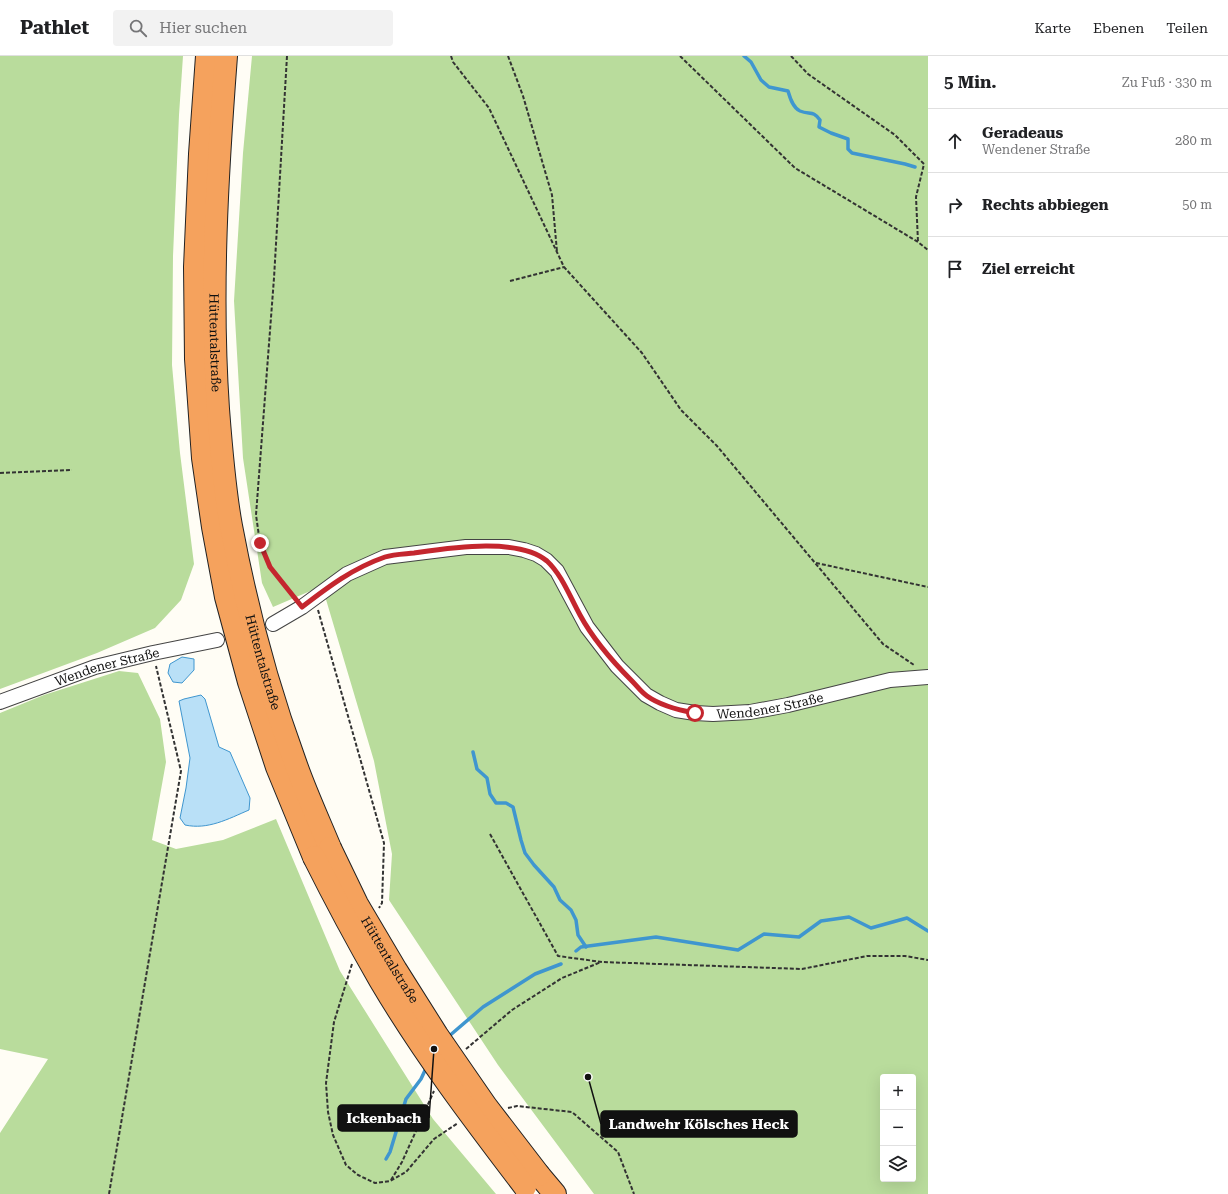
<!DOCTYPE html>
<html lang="de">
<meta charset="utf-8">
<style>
body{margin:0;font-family:"Roboto Serif",serif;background:#f2f2f2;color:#202124}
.controls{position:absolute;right:12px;bottom:12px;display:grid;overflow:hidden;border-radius:4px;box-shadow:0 4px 16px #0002}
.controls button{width:36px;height:36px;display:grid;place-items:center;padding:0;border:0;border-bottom:1px solid #e0e0e0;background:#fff;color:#202124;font:20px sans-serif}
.stop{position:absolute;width:12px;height:12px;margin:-9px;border:3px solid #c4262e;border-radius:50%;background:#fff}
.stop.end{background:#c4262e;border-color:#fff;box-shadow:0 1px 4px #0008}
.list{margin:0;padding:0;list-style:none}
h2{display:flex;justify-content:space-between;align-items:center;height:52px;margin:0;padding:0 16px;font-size:17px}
h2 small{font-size:13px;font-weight:400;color:#757577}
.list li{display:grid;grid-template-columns:26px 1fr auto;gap:12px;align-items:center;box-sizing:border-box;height:64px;padding:0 16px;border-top:1px solid #e0e0e0}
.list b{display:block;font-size:15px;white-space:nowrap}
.list p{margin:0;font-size:13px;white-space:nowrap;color:#757577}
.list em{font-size:13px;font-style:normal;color:#757577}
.icon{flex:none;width:22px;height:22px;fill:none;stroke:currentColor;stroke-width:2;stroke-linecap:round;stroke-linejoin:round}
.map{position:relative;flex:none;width:928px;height:1138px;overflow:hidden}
header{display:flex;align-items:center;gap:24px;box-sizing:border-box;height:56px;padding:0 20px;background:#fff;border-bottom:1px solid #e0e0e0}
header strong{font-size:19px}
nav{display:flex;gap:22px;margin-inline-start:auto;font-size:14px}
.search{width:280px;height:36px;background:#f2f2f2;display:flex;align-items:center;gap:10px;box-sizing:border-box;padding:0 14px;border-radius:4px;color:#757577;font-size:15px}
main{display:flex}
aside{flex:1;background:#fff}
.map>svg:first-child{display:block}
.forest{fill:#b9dc9c;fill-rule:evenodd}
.water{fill:#b9e0f7;stroke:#3f96cf}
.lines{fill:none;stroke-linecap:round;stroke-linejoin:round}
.stream{stroke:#3f96cf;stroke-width:3.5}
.street-casing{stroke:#444;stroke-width:16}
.highway-casing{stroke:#222;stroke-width:24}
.path{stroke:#333;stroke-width:2;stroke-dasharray:4 2;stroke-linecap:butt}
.street{stroke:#fff;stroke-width:14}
.highway{stroke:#f5a25d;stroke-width:22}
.highway-bridge-casing{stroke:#222;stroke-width:24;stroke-linecap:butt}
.highway-bridge{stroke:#f5a25d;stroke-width:22}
.route{stroke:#c4262e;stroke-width:5}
.labels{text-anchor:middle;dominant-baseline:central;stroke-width:4;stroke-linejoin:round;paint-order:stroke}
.street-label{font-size:13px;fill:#111;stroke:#fff}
.leader{fill:none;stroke:#111;stroke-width:1.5}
.callout-dot{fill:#111;stroke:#fff;stroke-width:1.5}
.callout{fill:#111;stroke:#111;stroke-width:1.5}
.callout-label{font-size:14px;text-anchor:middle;font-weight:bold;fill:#fff}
</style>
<header>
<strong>Pathlet</strong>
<div class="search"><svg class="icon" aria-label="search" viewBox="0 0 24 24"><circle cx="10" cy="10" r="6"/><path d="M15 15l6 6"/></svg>Hier suchen</div>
<nav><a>Karte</a><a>Ebenen</a><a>Teilen</a></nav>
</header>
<main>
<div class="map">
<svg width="928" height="1138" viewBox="0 0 928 1138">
<rect width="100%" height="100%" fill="#fffdf5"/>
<!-- forest -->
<g class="forest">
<path d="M0,0H183L179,59L173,200L172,309L180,397L194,508L181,544L155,572L97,597L0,633Z"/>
<path d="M252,0H928V1138H594L498,1009L389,844L392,798L374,705L322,530L273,551L262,527L243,402L234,245L243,97ZM883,1021H913V1123H883Z"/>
<path d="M119,615L138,617L160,663L166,706L152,784L176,793L223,784L276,763L340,915L433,1063L496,1138H0V1077L48,1003L0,993V657L44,639Z"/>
</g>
<!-- water -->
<g class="water">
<path d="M182,601L194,603V614L182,627L173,626L168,617L170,608Z"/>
<path d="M201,639L205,643L219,691L230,696L250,742L249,754C228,763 208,774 185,769L180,762L186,732L190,702L179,645L184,643Z"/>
</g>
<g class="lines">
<!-- stream -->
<g class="stream">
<path d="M744,0L751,6L761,24L769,31L788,35C790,42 793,52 800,55C810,59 813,54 820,64L819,71L831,77L848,83V93L852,97L905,108L915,111"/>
<path d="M473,696L477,713L487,722L490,738L496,747H506L513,751L521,784L525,797L534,809L554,831L560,844L571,854L576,864L578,879L586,891"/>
<path d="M576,895L581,891L656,881L738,894L764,878L799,881L821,865L849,861L871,872L907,862L928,875"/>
<path d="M448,981L483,951L535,918L561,908"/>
<path d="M386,1103L390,1096L406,1043L421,1023L427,1010"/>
</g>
<defs>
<g id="street">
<path id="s1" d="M273,568L302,551L347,518L385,501L466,491H509L524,494L536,498L546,504L557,515L587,571L617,610L646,639L660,647L676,654L695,657L713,658L750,656L788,649L890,624L928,621"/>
<path id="s2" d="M0,646L95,611L153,597L217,584"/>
</g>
<g id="highway">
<path d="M207,0L200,98L195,211L196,303L203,402L213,471L226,541L249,626L277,711L314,801"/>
<path id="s3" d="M226,0C217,118 210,235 218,353C221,392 224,432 231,470C246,550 267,630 295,706C305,735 318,763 330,792"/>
<path d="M539,1119L555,1138"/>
</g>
</defs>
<!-- street casing -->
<use href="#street" class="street-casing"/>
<!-- highway casing -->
<use href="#highway" class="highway-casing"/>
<!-- path -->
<g class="path">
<path d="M287,0L274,222L256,459L260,487L270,511L295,542"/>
<path d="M451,0L453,6L489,52L564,211L642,297L681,354L717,390L883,588L914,609"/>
<path d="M508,0L523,40L552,139L557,196"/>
<path d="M680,0L795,112L918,186L928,194"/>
<path d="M791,0L808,18L895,79L924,108L916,141L918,186"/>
<path d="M510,225L564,211"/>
<path d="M0,417L72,414"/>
<path d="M816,507L928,531"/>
<path d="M318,554L384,787L382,847L379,852"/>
<path d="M490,778L558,900L602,906L802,913L867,900H905L928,904"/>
<path d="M352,908L334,966L326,1027L328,1056L333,1079L346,1109L358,1119L375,1127L390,1125L406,1116L434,1083L458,1067"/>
<path d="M466,993L512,954L562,922L601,906"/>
<path d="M508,1052L517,1050L572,1056L618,1096L634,1138"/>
<path d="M391,1124L402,1106L434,1035"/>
<path d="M109,1138L181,715L156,610"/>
</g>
<!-- street -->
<use href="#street" class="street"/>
<!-- highway -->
<use href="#highway" class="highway"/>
<defs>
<g id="highway-bridge">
<path id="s4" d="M330,792L357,848L396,914L437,979L486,1050L539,1119"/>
<path d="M314,801C335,843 357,884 380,924C423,997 474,1064 525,1131"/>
</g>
</defs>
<!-- highway-bridge casing -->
<use href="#highway-bridge" class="highway-bridge-casing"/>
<!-- highway-bridge -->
<use href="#highway-bridge" class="highway-bridge"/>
</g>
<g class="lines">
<!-- route -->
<path class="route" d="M260,487L270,511L302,551C328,531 353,512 385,501C394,498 405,498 414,497C449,492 519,481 547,505C562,519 570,541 580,559C593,583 612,605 632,625C637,630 641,636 647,640C661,650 678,654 695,657"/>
</g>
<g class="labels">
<!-- street labels -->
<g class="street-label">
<text stroke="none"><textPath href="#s3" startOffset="287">Hüttentalstraße</textPath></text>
<text stroke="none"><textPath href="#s3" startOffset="611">Hüttentalstraße</textPath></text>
<text stroke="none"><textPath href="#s2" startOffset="113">Wendener Straße</textPath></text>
<text stroke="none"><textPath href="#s1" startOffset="593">Wendener Straße</textPath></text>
<text stroke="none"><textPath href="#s4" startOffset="127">Hüttentalstraße</textPath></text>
</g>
</g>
<!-- callouts -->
<path class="leader" d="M434 993L429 1062M588 1021L601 1068"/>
<g class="callout-dot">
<circle cx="434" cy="993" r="4"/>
<circle cx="588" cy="1021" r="4"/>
</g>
<g class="callout">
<rect x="338" y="1049" width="91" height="26" rx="4"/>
<rect x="601" y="1055" width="196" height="26" rx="4"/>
</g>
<g class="callout-label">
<text x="384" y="1067">Ickenbach</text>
<text x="699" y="1073">Landwehr Kölsches Heck</text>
</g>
</svg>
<div class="controls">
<button>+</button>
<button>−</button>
<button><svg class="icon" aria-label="layers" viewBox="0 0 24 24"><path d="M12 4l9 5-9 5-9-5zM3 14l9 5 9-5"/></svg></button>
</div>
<div class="stop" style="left:695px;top:657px"></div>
<div class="stop end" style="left:260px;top:487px"></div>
</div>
<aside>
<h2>5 Min.<small>Zu Fuß · 330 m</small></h2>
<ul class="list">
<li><svg class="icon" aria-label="ahead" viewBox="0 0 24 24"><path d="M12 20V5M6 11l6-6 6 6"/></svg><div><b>Geradeaus</b><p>Wendener Straße</p></div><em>280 m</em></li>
<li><svg class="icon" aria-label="right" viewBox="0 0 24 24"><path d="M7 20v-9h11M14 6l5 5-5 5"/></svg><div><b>Rechts abbiegen</b></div><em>50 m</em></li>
<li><svg class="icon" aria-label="arrive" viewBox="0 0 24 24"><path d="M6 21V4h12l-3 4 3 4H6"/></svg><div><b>Ziel erreicht</b></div></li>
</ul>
</aside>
</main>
